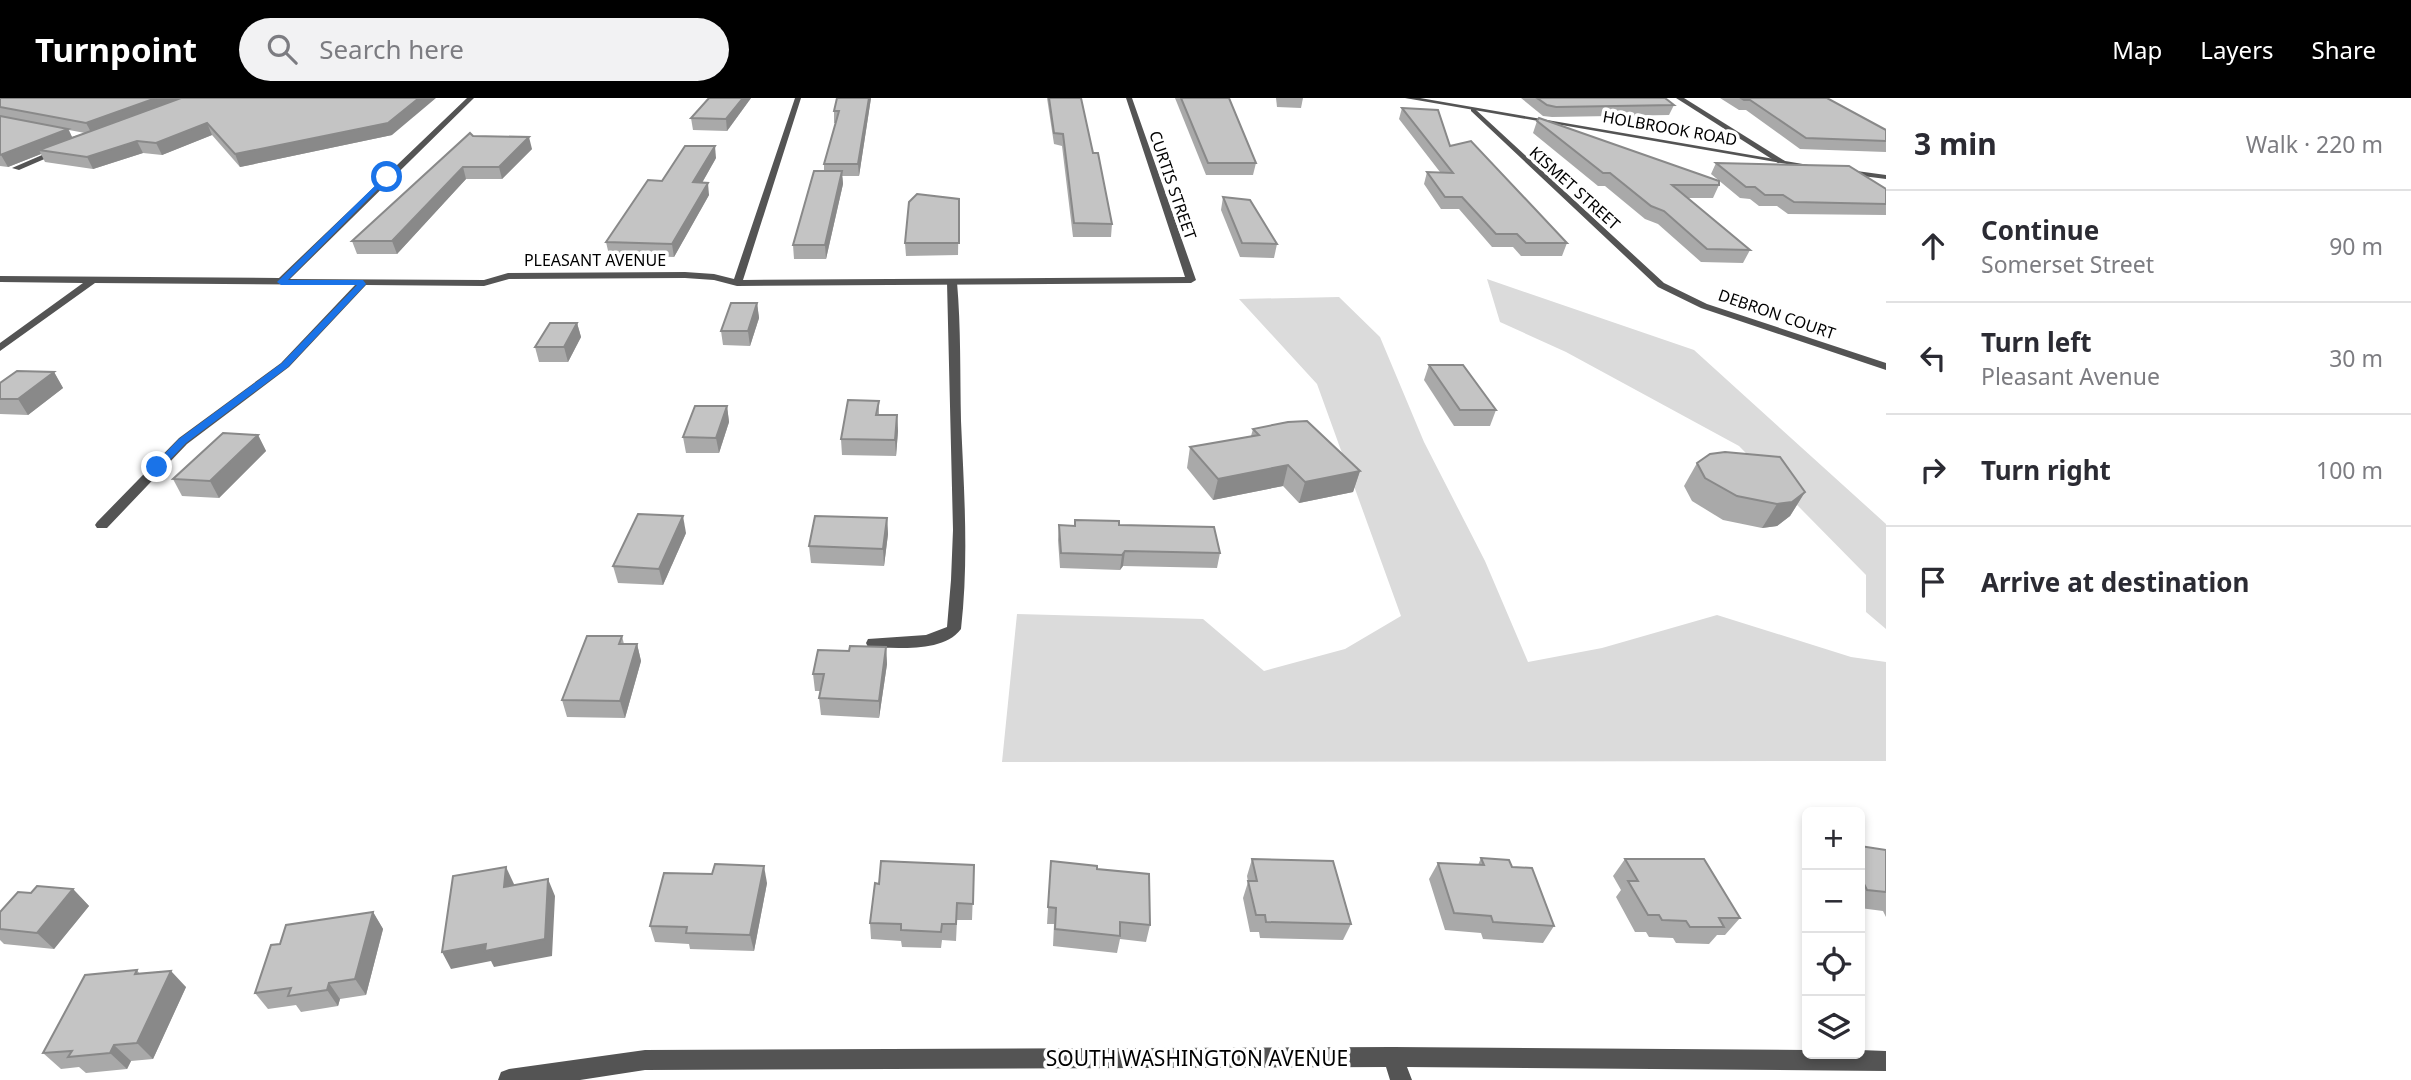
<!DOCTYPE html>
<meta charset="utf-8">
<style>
body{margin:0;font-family:"Noto Sans",sans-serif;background:#f2f2f3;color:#2b2b33}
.controls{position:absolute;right:21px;bottom:21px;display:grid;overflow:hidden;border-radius:10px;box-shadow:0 4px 10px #0003}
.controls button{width:63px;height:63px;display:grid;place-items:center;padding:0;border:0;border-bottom:2px solid #e1e1e2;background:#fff;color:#2b2b33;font:35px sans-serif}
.stop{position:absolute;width:21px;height:21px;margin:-16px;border:5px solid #1a73e8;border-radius:50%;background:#fff}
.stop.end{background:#1a73e8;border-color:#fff;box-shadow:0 2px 7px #0008}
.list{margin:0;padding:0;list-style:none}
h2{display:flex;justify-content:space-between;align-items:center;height:91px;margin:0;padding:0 28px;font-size:30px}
h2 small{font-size:23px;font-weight:400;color:#7c7c81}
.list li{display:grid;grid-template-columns:46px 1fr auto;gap:21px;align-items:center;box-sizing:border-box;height:112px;padding:0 28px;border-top:2px solid #e1e1e2}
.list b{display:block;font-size:26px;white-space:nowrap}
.list p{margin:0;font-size:23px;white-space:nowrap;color:#7c7c81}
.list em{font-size:23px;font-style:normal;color:#7c7c81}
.icon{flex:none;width:38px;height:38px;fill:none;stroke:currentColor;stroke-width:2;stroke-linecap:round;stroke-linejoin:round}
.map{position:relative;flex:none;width:1886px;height:982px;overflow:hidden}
header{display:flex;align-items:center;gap:42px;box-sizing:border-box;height:98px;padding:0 35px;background:#000;color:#fff}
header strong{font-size:33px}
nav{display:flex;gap:38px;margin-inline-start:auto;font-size:24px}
.search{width:490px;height:63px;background:#f2f2f3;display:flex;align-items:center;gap:18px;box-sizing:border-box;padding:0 24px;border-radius:38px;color:#7c7c81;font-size:26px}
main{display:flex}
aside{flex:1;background:#fff}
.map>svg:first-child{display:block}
.green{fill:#dbdbdb}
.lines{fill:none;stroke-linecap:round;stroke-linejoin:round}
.service{fill:#545454;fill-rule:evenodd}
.minor{fill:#545454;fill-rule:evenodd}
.tertiary{fill:#545454;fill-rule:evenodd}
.wall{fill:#a9a9a9;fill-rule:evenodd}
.shaded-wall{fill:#898989}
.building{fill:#c4c4c4;stroke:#898989;stroke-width:2}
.route{fill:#1a73e8}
.labels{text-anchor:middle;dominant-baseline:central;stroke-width:7;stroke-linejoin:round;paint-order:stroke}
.far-street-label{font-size:16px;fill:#000;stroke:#fff}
.near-street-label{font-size:21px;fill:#000;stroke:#fff}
</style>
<header>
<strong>Turnpoint</strong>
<div class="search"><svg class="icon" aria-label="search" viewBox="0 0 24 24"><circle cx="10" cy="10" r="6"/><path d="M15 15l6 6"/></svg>Search here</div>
<nav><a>Map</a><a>Layers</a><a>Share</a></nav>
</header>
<main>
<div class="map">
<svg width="1886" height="982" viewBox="0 0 1886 982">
<rect width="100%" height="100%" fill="#fff"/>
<!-- green -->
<g class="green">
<path d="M1487,181L1694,252L1886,426V531L1866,514V477L1739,348L1566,254L1500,224Z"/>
<path d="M1339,199L1380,239L1424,344L1485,463L1528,564L1602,550L1717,517L1851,559L1886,564V663L1002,664L1017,516L1203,521L1264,573L1345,551L1401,518L1317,286L1239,201Z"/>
</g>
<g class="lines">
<!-- service -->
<path class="service" d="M952,181L957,184C961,230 960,276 961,323C964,392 969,461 961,531C943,555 900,549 873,550L868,549L866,545L868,541L926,537L947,529L951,482L953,432L947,184Z"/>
<!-- minor -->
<g class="minor">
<path d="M467,0H474L290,181L484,182L508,175L685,174L714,176L734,181L795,0H801L743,182L1185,179L1126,0H1132L1196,182L1191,185L737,188L714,182L685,180L509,181L484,188L366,187L289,269L187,346L107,430H97L95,427L97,424L179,340L281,265L355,187L95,185L0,253V245L83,185L0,184V178L279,180Z"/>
<path d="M1676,0H1684L1785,63L1778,65Z"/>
<path d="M1471,11H1475L1664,185L1707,206L1886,265V272L1701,210L1658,189L1471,13Z"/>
<path d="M56,51L63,53L19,72L12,70Z"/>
<path d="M1393,949L1807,952V956H1860V952L1886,953V973L1407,969L1412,982H1390L1386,969L645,972L580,982H498L501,974L509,971L645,952Z"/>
</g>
<!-- tertiary -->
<g class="tertiary">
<path d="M1405,0H1420L1826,70L1822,72Z"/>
<path d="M1842,71L1886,77V81L1839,75L1838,73Z"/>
</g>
</g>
<!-- wall -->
<g class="wall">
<path d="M0,0L392,37L240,69L212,37L162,57L143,55L93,71L45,64L41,56L8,69L0,68ZM69,32L85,35L72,39Z"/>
<path d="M709,0H751L727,33L693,32L691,20Z"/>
<path d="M871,0L859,78H842L843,86L826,161H794L793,147L824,73V66L836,25H834V13Z"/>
<path d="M1047,0H1081L1093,55L1112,126L1111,139H1073L1062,48L1054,46Z"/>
<path d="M1175,0H1229L1256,65L1253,77H1206Z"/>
<path d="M1276,0H1303L1301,10L1277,9Z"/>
<path d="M1521,0H1665L1674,7L1669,17L1552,19L1543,18Z"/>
<path d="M1720,0H1827L1886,32V54L1800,51L1746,12H1739Z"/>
<path d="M1402,10L1450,48L1567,145L1562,158H1521L1513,149H1492L1459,111H1441L1424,86L1427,74H1440L1399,21Z"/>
<path d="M1537,23L1719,87L1713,100H1688L1750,152L1743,165L1701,164L1658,126L1645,121L1605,88H1598L1533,35Z"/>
<path d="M473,38L532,51L502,81H466L397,156H357L352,143Z"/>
<path d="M716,60L702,85L709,97L674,159L609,157L606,144L662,83Z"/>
<path d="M1716,65L1886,91V117L1788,116L1777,108H1759L1750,101L1740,100L1711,76Z"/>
<path d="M1223,99L1277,146L1274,160L1240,159L1221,112Z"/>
<path d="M959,101L958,157L906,158L905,145Z"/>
<path d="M757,205L759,220L750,248L723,247L721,233Z"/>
<path d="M577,225L581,239L568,264H539L535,249Z"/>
<path d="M1429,267L1496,312L1490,328H1454L1424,282Z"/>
<path d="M54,274L63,290L28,317L0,316V285Z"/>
<path d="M879,303V317H897L898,333L896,358L842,357L841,341Z"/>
<path d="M727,308L729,324L719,355H686L683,339Z"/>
<path d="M1253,331L1360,373L1353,394L1299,405L1283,388L1213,402L1187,370L1190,349L1251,338Z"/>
<path d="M258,337L266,353L219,400L182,398L173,381Z"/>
<path d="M1697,365L1805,394L1790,418L1777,428L1762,430L1723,422L1692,403L1684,388Z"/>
<path d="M887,420L888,436L884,468L811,465L809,448Z"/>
<path d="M1075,422L1119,427L1220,455L1217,470L1123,468L1120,472L1060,470L1058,442L1059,427L1075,428Z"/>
<path d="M686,435L663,487L618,485L613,468Z"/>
<path d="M622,538L624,546H637L641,563L625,620L567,619L562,602Z"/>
<path d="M886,549L887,566L879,620L821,617L819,600L821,593H815L813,576L849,553Z"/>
<path d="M1860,748L1886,752V819L1883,813L1860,810Z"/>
<path d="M1481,760L1512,769L1554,828L1543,845L1483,841L1481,835L1445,832L1429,781L1438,765L1478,767Z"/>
<path d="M1252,761L1351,826L1343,842L1260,840L1259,834H1250L1243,800L1248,784L1247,778Z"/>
<path d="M1625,761L1740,820L1725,837H1717L1709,846L1676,845L1673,840L1649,839L1646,834H1635L1616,799L1621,792L1613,778Z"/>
<path d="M1051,763L1097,771L1150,827L1146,844L1120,841L1117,855L1053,848L1054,826H1047Z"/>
<path d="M974,767L972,822H957L956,843L942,842L941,850L902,849L901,843L871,841L870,825L879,786Z"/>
<path d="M767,785L754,853L690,851L689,846L655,844L650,828Z"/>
<path d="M73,791L89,808L54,851L4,846L0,842V814L31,795Z"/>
<path d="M373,814L383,831L366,897L340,901L338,908L301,914L296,907L268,911L255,895L280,846Z"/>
<path d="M137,872L139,875L186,889L153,961L131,963L127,971L86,975L79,969L61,971L43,955Z"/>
</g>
<!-- shaded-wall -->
<g class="shaded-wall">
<path d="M156,0H191L92,36L86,25Z"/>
<path d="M419,0H436L392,37L240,69L235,56Z"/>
<path d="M743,0H751L727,33L726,21Z"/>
<path d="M869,0H871L859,78L858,66Z"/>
<path d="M207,25L212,37L162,57L156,45Z"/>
<path d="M68,31L74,43L39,52L41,56L8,69L1,57Z"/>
<path d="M529,39L532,51L502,81L499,69Z"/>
<path d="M137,43L143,55L93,71L87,59Z"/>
<path d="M715,48L716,60L695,97L693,84Z"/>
<path d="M463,69L466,81L397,156L392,143Z"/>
<path d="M842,73L843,86L826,161L825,147Z"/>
<path d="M708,85L709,97L674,159L672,146Z"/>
<path d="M757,205L759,220L750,248L748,233Z"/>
<path d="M577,225L581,239L568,264L564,249Z"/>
<path d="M54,274L63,290L28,317L18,301Z"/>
<path d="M727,308L729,324L719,355L716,340Z"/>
<path d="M897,317L898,333L896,358L895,342Z"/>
<path d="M258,337L266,353L219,400L210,383Z"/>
<path d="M1288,367L1283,388L1213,402L1218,381Z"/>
<path d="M1360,373L1353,394L1299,405L1305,384Z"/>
<path d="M1805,394L1790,418L1777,428L1762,430L1777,406Z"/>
<path d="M683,418L686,435L663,487L659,471Z"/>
<path d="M887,420L888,436L884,468L883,451Z"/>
<path d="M1125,453L1123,468L1120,472L1122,457Z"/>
<path d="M637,546L641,563L625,620L620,603Z"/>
<path d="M886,549L887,566L879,620V603Z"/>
<path d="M764,768L767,785L754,853L750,837Z"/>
<path d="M506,769L514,786L512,806L504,789Z"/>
<path d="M548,781L555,798L552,858L494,869L491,863L451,871L442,854L486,846Z"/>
<path d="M73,791L89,808L54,851L37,835Z"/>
<path d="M373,814L383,831L366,897L355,881Z"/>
<path d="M171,873L186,889L153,961L137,945Z"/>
<path d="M329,885L340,901L338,908L327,892Z"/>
<path d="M114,947L131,963L127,971L110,955Z"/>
</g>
<!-- building -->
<g class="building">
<path d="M0,0H156L86,25L0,9Z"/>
<path d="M181,0H419L388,25L235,56L207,25L156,45L137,43L87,59L39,52Z"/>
<path d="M709,0H743L726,21L691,20Z"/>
<path d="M837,0H869L858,66H824L839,13H834Z"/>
<path d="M1049,0H1081L1093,55H1098L1112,126L1074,125L1063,36L1054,35Z"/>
<path d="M1181,0H1229L1256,65H1208Z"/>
<path d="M1537,0H1665L1674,7L1556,9L1547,7Z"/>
<path d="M1741,0H1827L1886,32V43L1806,40L1750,2H1744Z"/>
<path d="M1402,10L1438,12L1450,48L1471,43L1567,145H1526L1517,136H1496L1462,99H1445L1427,74L1453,75Z"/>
<path d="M0,18L68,31L0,57Z"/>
<path d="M1539,20L1719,83V87H1672L1750,152L1707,151L1664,113L1651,108L1610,75H1603L1537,23Z"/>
<path d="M470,35L473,38L529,39L499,69H463L392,143H352Z"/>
<path d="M685,48H715L693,84L708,85L672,146L606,144L648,82L662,83Z"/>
<path d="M1716,65L1849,68L1886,91V106L1794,104L1783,97H1765L1755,89H1746Z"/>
<path d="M814,73H842L825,147H793Z"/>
<path d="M917,96L959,101V145H905L909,104Z"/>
<path d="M1223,99L1250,102L1277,146L1242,145Z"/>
<path d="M731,205H757L748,233H721Z"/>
<path d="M550,225H577L564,249H535Z"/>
<path d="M1429,267H1463L1496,312H1460Z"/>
<path d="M17,273L54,274L18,301H0V285Z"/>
<path d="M848,302L879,303L876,317H897L895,342L841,341Z"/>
<path d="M695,308H727L716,340L683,339Z"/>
<path d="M1307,323L1360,373L1305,384L1288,367L1218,381L1190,349L1259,337L1253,331L1288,324Z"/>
<path d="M223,335L258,337L210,383L173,381Z"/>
<path d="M1725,354L1780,359L1805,394L1792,404L1777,406L1737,398L1705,380L1697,365L1710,356Z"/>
<path d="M638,416L683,418L659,471L613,468Z"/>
<path d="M815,418L887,420L883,451L809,448Z"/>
<path d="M1075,422L1119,423V427L1214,429L1220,455L1125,453L1122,457L1061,455L1059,427L1075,428Z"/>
<path d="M587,538H622L619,546H637L620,603L562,602Z"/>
<path d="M850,548L886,549L879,603L819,600L824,576H813L818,552L849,553Z"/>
<path d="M1860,748L1886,752V794L1867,792L1860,778Z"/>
<path d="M1481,760L1509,762L1512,769L1532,770L1554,828L1493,824L1491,818L1454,815L1438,765L1484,767Z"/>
<path d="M1252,761L1333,763L1351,826L1266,824L1265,817H1256L1248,783H1257Z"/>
<path d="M1625,761H1704L1740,820H1719L1724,829H1690L1686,823L1662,822L1659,817H1648L1628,783H1638Z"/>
<path d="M881,763L974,767L973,806L957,805L956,826H942L941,834L901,832V826L870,825L875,785L879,786Z"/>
<path d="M1051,763L1097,768V771L1149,776L1150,827L1120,824V838L1055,831L1056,810L1048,809Z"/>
<path d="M715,766L764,768L750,837L686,835L687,829L650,828L664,775L712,776Z"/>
<path d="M506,769L504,789L548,781L545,841L485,853L486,846L442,854L453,778Z"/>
<path d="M37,788L73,791L37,835L0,831V814L18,794L31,795Z"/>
<path d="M373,814L355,881L329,885L327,892L288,898L291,890L255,895L271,847L280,846L286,827Z"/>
<path d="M137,872L135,876L171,873L137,945L114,947L110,955L68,959L72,953L43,955L85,877Z"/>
</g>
<!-- route -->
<path class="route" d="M385,78L390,79L288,182H363L366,186L288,269L186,345L161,371H154V367L179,341L282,265L357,187H281L277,184Z"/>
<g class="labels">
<!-- far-street labels -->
<g class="far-street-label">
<text transform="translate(1670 30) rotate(10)">HOLBROOK ROAD</text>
<text transform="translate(1173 87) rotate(71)">CURTIS STREET</text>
<text transform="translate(1575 90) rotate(42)">KISMET STREET</text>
<text x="595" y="162">PLEASANT AVENUE</text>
<text transform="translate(1777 216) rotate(19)">DEBRON COURT</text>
</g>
<!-- near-street labels -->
<g class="near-street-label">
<text x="1197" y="960">SOUTH WASHINGTON AVENUE</text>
</g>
</g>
</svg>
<div class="controls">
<button>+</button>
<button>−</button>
<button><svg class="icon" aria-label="locate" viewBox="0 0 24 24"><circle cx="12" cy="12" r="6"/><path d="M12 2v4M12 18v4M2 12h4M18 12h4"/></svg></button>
<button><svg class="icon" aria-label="layers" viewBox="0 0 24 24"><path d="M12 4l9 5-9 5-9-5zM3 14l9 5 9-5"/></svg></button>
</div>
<div class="stop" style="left:387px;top:79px"></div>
<div class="stop end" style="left:157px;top:369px"></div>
</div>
<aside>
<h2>3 min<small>Walk · 220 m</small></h2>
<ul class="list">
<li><svg class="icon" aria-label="ahead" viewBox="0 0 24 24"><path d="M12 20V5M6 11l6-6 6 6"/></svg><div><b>Continue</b><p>Somerset Street</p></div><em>90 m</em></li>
<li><svg class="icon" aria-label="left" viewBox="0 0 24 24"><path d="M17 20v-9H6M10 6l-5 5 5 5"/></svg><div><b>Turn left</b><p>Pleasant Avenue</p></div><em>30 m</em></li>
<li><svg class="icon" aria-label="right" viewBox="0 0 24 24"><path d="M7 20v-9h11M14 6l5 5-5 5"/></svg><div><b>Turn right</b></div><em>100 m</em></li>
<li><svg class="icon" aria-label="arrive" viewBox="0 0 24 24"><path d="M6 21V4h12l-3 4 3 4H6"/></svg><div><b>Arrive at destination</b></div></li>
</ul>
</aside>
</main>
